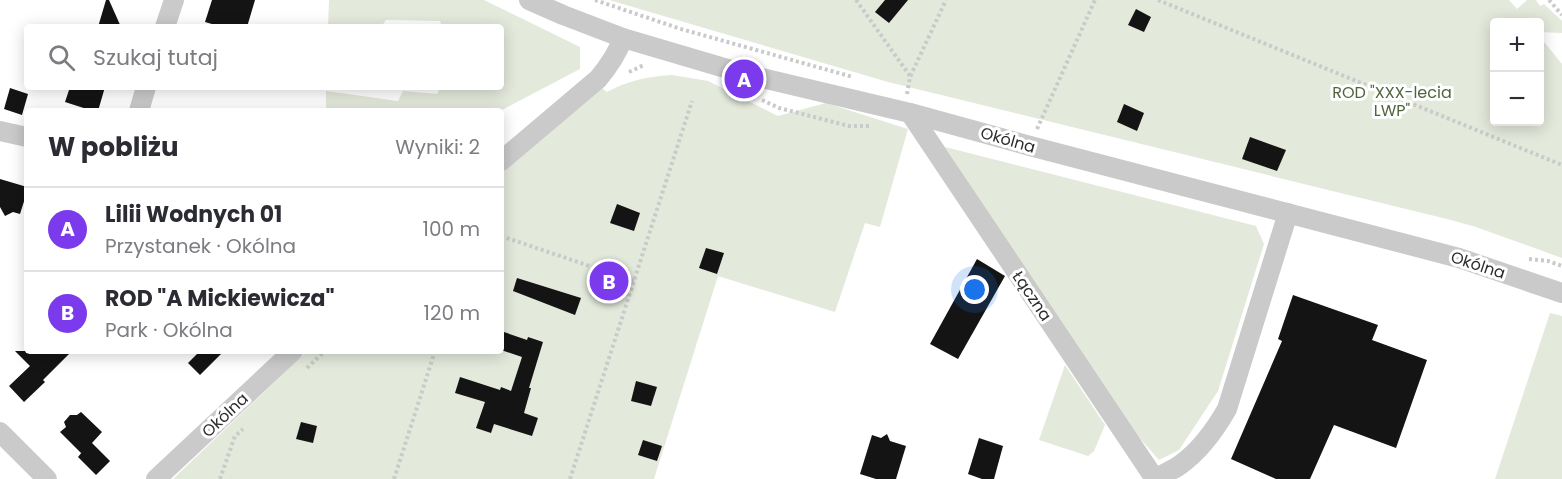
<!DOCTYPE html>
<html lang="pl">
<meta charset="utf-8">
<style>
body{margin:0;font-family:Poppins,sans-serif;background:#f2f2f3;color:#2b2b33}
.controls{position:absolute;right:18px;top:18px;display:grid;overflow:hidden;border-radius:6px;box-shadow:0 3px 15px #0003}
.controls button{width:54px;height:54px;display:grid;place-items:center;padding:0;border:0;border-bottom:2px solid #e1e1e2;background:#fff;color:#2b2b33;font:30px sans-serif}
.you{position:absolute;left:975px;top:290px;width:21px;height:21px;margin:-15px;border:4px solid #fff;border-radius:50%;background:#1a73e8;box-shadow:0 0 0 9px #1a73e833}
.badge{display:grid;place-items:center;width:39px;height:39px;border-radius:50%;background:#7c3aed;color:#fff;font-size:20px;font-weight:700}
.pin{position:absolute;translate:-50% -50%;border:3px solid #fff;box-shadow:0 2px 6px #0006}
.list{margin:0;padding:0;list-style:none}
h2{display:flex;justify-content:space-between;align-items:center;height:78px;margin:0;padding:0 24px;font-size:26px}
h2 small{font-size:20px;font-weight:400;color:#7c7c81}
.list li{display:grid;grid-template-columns:39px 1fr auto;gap:18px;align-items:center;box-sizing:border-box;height:84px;padding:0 24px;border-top:2px solid #e1e1e2}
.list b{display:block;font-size:22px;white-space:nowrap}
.list p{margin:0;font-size:20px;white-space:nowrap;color:#7c7c81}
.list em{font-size:20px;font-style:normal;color:#7c7c81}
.icon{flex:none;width:33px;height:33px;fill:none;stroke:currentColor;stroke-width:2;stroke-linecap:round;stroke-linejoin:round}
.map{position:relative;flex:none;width:1562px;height:479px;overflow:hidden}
.search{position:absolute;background:#fff;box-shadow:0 3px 15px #0003;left:24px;top:24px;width:480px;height:66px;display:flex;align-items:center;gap:15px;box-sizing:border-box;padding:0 21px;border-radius:6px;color:#7c7c81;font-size:22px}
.panel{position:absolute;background:#fff;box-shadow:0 3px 15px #0003;left:24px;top:108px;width:480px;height:246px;border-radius:6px}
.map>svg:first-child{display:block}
.green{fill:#e3e9db}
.building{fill:#141414}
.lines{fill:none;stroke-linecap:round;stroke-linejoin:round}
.path{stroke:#cacaca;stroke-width:4;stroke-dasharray:3 3;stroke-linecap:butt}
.street{stroke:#cacaca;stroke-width:20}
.labels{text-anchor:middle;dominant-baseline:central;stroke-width:6;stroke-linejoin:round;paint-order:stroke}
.park-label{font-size:16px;fill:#51643e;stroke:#fff}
.street-label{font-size:16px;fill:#2d2d2d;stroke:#fff}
</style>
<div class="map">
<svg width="1562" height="479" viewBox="0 0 1562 479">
<rect width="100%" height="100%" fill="#fff"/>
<!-- green -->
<g class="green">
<path d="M329,0H484L580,47V69L500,111H326V91L398,101L403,91L437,94L441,87H501V27H442L440,21L386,20L381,27H328Z"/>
<path d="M609,0H1509L1517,9L1527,0H1536L1540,6L1544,4L1562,21V33L1540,32V22H1494V122H1540V37L1562,64V258L1476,227L1451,220L888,82Z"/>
<path d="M672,75L708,81L778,116L826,103L908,129L880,227L865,223L835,312L718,276L654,479H173L307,351H501V169L602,88L607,92C629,80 647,77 672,75Z"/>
<path d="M945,147L1256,226L1264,244L1218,391L1179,450L1159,460L1121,417Z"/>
<path d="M1550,313L1562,316V479H1495Z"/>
<path d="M1065,365L1105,425L1094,451L1088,456L1039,440Z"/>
</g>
<!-- building -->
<g class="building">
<path d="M106,0H109L121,27H98Z"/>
<path d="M212,0H255L247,27H222L205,22Z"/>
<path d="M885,0H908L889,23L875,12Z"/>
<path d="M1136,9L1151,17L1144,32L1128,25Z"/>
<path d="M70,87H105L98,111H93L65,102Z"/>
<path d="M10,88L28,94L22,115L4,109Z"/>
<path d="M1124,104L1144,113L1137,131L1117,122Z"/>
<path d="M1250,137L1286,150L1277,171L1242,159Z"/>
<path d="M0,179L27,187V192L20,214L13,212L5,216L0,207Z"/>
<path d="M617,204L640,213L634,231L610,223Z"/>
<path d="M706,248L724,253L717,274L699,268Z"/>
<path d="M977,259L1005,276L958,359L930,344Z"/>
<path d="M517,278L581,298L575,315L513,291Z"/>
<path d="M1293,295L1378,325L1372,340L1427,360L1396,448L1334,425L1310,479H1276L1231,459L1282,341L1278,339Z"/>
<path d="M501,331L527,340L528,337L543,342L529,388H531L524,413L538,418L532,436L494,424L491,433L476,428L485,402L455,393L460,377L500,390L501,387L511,391L522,357L501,350Z"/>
<path d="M15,351H72L43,380L45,382L24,402L9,386L30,366Z"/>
<path d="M200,351H224L200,375L188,363Z"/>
<path d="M636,381L657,387L651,406L631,401Z"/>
<path d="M81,412L102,432L92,443L110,461L96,475L78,457L82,452L81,453L60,432L66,427L64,422L70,415H77Z"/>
<path d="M301,422L317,426L313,443L296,439Z"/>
<path d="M887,434L890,441L906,446L896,479H876L860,474L872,435L881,438Z"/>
<path d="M979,438L1003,446L994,479H982L968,474Z"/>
<path d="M643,440L662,446L657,461L638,455Z"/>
</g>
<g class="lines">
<!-- path -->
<g class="path">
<path d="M595,0L681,29L853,77"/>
<path d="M856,0L910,76"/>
<path d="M1158,0L1562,165"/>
<path d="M1549,0L1562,15"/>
<path d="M629,72L644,65"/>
<path d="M907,94L910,77L946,0"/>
<path d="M762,100L779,108L849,126H870"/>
<path d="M1037,129L1095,0"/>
<path d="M501,236L634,281"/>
<path d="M1529,259L1548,261L1562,266"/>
<path d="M307,368L325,351"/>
<path d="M220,479L235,436L243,429"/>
<path d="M394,479L435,351"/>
<path d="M570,479L692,101"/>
</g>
<!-- street -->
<g class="street">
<path d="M529,0L563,15L623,38L745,74L910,113L1030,146L1459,258L1562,293"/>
<path d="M165,27L174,0"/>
<path d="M139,111L146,87"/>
<path d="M910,113L1155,479"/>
<path d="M0,131L27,137"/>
<path d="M501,161L598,79C609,66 617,54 623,38"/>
<path d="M0,432L47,479"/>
<path d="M156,479L293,351"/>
<path d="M1155,479C1163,474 1173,470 1180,465C1201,450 1215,430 1227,409L1288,213"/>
</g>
</g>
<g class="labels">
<!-- park labels -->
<g class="park-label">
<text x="1392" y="92">ROD "XXX-lecia<tspan x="1392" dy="18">LWP"</tspan></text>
</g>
<!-- street labels -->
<g class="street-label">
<text transform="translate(1008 140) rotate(16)">Okólna</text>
<text transform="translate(1478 265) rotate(18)">Okólna</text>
<text transform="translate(1032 296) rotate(56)">Łączna</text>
<text transform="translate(225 415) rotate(-43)">Okólna</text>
</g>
</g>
</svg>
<div class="controls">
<button>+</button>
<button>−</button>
</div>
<div class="you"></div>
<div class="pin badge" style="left:744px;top:79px">A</div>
<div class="pin badge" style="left:609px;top:281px">B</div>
<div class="search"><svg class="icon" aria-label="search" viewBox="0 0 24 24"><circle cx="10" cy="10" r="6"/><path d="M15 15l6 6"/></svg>Szukaj tutaj</div>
<section class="panel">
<h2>W pobliżu<small>Wyniki: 2</small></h2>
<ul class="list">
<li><span class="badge">A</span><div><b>Lilii Wodnych 01</b><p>Przystanek · Okólna</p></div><em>100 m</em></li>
<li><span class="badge">B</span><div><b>ROD &quot;A Mickiewicza&quot;</b><p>Park · Okólna</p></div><em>120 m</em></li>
</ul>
</section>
</div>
